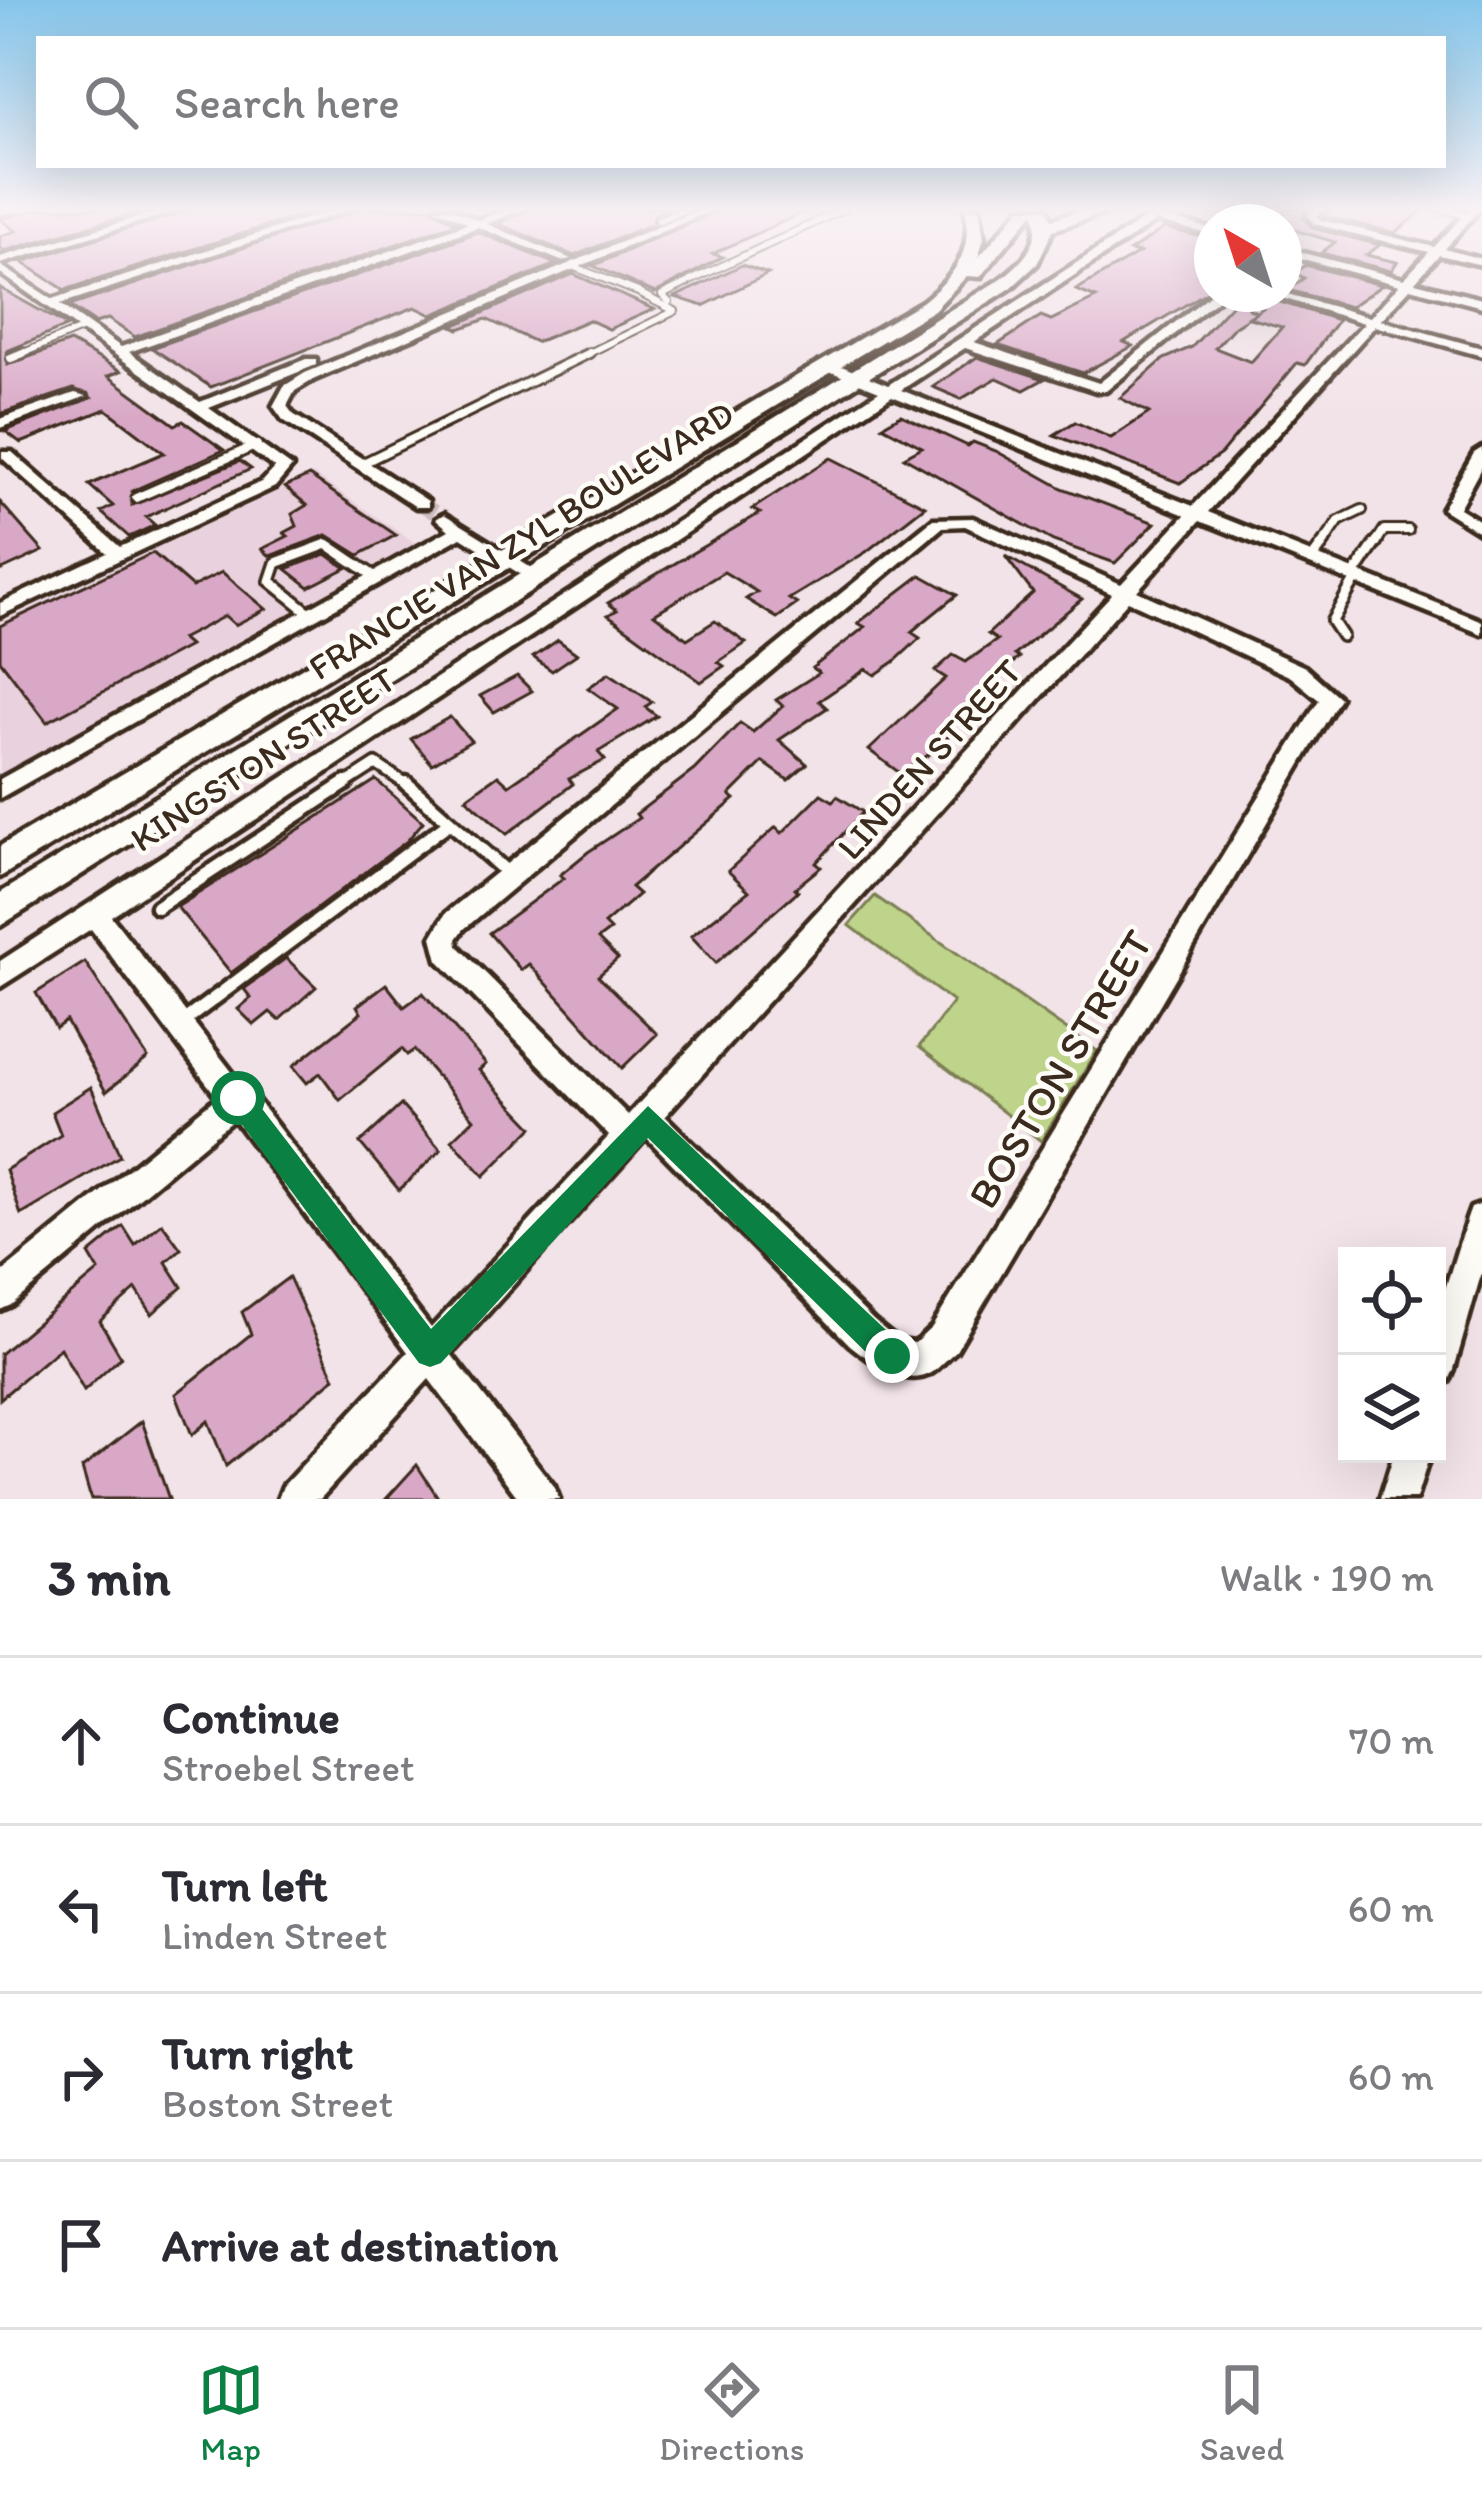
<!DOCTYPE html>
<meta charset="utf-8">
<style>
body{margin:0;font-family:Itim,sans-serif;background:#f2f2f3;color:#2b2b33}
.controls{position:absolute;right:36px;bottom:36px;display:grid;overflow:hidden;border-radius:0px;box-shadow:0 12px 48px #0002}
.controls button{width:108px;height:108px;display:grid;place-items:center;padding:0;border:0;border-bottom:3px solid #e1e1e2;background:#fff;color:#2b2b33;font:60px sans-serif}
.compass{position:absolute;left:1194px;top:204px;width:108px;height:108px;border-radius:50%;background:#fff;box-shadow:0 12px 48px #0002;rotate:321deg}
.stop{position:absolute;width:36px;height:36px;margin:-27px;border:9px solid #0b8043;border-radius:50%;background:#fff}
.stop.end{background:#0b8043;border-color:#fff;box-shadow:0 3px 12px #0008}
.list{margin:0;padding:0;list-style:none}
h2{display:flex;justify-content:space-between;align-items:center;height:156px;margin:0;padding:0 48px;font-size:51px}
h2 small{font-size:39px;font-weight:400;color:#7c7c81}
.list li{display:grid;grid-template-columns:78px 1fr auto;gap:36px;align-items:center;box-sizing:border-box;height:168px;padding:0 48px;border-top:3px solid #e1e1e2}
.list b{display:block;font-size:45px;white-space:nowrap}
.list p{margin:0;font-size:39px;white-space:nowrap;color:#7c7c81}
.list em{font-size:39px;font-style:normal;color:#7c7c81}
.icon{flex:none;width:66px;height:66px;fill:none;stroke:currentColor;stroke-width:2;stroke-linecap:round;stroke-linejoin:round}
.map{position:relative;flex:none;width:1482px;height:1499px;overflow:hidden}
.search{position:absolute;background:#fff;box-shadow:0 12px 48px #0002;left:36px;right:36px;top:36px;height:132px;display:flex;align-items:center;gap:30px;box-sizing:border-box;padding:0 42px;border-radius:0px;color:#7c7c81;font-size:45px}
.sheet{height:828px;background:#fff}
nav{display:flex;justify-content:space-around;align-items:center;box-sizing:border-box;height:168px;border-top:3px solid #e1e1e2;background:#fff;font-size:33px;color:#7c7c81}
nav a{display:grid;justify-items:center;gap:6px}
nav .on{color:#0b8043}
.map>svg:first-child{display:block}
.built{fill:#ead1de}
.green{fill:#bed48a;stroke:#7c7f54;stroke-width:3}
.building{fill:#d9a8c6;stroke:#3b2a1e;stroke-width:3}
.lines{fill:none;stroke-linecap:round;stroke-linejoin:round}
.street-tunnel{stroke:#cdbec0;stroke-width:15;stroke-dasharray:15 8;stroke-linecap:butt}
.lane-far3-casing{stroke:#3b2a1e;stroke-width:10}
.lane-far2-casing{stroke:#3b2a1e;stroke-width:14}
.lane-far1-casing{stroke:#3b2a1e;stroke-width:16}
.lane-casing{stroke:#3b2a1e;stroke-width:21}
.street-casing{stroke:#3b2a1e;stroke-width:9}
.secondary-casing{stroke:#3b2a1e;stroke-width:9}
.lane-far3{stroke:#fdfcf7;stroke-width:6}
.lane-far2{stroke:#fdfcf7;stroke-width:8}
.lane-far1{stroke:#fdfcf7;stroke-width:9}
.lane{stroke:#fdfcf7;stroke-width:12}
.street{fill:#fdfcf7;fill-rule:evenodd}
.secondary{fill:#fdfcf7;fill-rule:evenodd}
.route{fill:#0b8043}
.labels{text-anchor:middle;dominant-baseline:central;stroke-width:9;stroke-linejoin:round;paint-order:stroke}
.street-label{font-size:36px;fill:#3b2a1e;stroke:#fdfcf7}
.near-street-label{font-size:42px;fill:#3b2a1e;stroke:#fdfcf7}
</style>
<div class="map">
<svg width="1482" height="1499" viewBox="0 0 1482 1499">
<rect width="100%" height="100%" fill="#f2e3e8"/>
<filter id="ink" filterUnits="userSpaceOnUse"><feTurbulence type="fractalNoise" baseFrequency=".00833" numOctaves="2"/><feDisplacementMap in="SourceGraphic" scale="24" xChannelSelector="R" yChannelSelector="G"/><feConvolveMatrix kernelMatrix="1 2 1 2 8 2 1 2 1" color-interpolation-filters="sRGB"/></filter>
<g filter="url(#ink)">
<!-- built -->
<path class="built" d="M313,474L426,550L0,789V623Z"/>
<!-- green -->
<path class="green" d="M875,896L1097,1051L1041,1141L919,1047L953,1002L849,925Z"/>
<!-- building -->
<g class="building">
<path d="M43,208H152L5,251L0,248V236L16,231L0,219Z"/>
<path d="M191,208H323L65,290L22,262Z"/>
<path d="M360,208H431L456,223L135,337L108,319L95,323L70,306Z"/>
<path d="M530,208H666L667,209L654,215L653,224L574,256L499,224Z"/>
<path d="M722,208H813L725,248L713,254L723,257L655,293L593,266Z"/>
<path d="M1284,208H1307L1303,217L1313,228L1380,245L1366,255L1397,262L1391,271L1321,253L1335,242L1284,227Z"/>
<path d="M1329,208H1426L1395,233L1324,216Z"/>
<path d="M1164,228L1212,239V265L1198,274L1212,278V289L1124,342L1133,346L1083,373L997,345L1041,316L1051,320L1096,298L1076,290L1139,253L1130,251Z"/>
<path d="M478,232L556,264L432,315L415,307L211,387L152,348Z"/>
<path d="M742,265L768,274L703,306L675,297Z"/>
<path d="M1306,265L1382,285L1350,307L1288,290L1304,278L1295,273Z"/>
<path d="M573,274L654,309L609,329L589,320L536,342L486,319L459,329L453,326Z"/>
<path d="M0,288L68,326L7,351V365L70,342L121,371L108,376L175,425L183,421L224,450L132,491V505L240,461L251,469L146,517L155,525L129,537L101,512L113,506L89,485L164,453L106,409L21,443L5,431L91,398L74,389L0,414Z"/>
<path d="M1240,295L1252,306L1249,309L1257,312L1235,326L1215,348L1251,362L1282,327L1249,318L1274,300L1338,320L1305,365L1297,363L1221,454L1180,483L1054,435L1075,422L1111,438L1149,413L1120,398L1164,359L1192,347Z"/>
<path d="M977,357L1044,379L1024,390L997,378L961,399L933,387Z"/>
<path d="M901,415L968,446L973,442L996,451L1062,488L1155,523L1115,563L1053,541L904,457L922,447L882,426Z"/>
<path d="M831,458L925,506L866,552L789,599L797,604L777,618L746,599L757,592L724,572L654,614L687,639L715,621L746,643L718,662L724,666L701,682L608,615L617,610L608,603L760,513L752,509Z"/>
<path d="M309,476L396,535L359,555L327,535L270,556L262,549L288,536L284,533L297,526L292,514L307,505L285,487Z"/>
<path d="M0,502L43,551L0,571Z"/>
<path d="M153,553L192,587L222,572L266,609L235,625L225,616L181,639L189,646L47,722L0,660V626Z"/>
<path d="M326,554L346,568L309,587L286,569Z"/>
<path d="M1005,556L1082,599L1015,655L1019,658L994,678L1003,683L948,727L954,730L938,748L901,774L869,750L946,678L935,671L953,655L966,662L997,640L988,634L1033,593Z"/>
<path d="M921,575L957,595L911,632L920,638L894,662L875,675L866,669L819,701L827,708L779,740L807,764L788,780L763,762L730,795L735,799L631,887L639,894L604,924L610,930L598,939L618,959L598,976L657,1034L622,1068L529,964L521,970L489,933L564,878L560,875L588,852L639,818L636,814L694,770L740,723L753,732L783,706L776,700L819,673L812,668L865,627L858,623Z"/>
<path d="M558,640L577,654L552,671L533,657Z"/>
<path d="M609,673L652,702L645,707L657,716L598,752L605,760L569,779L573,784L507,834L466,798L498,775L509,785L618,709L588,688Z"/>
<path d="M517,676L532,691L494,712L480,696Z"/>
<path d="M450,717L471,741L432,764L411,739Z"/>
<path d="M376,780L423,822L407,841L231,973L177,907Z"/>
<path d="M821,794L833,801L837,796L863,812L816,863L821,867L795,888L798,891L716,963L691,936L749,891L728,871L776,827L782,833Z"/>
<path d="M286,958L316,987L279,1020L270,1012L254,1025L238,1009L251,998L244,989Z"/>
<path d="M85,962L148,1058L106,1092L66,1021L56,1028L36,993Z"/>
<path d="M386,984L404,1007L423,993L486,1064L479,1070L533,1127L484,1176L452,1140L474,1119L414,1050L407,1055L402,1049L340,1100L320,1073L307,1083L293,1066L361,1013L357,1006Z"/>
<path d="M91,1087L120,1156L21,1215L6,1170L61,1135L52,1112Z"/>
<path d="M401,1105L441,1150L399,1190L360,1143Z"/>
<path d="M162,1223L181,1249L166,1262L182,1287L152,1314L136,1289L100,1321L121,1357L84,1391L60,1348L0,1399V1354L99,1271L89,1254L123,1226L135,1245Z"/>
<path d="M289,1277L335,1378L226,1466L208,1421L192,1435L176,1394L251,1334L242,1312Z"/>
<path d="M142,1421L169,1499H91L82,1468Z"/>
<path d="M417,1465L439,1499H386Z"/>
</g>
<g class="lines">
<!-- street-tunnel -->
<path class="street-tunnel" d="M422,504L444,519"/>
<defs>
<g id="lane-far3">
<path d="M1438,208L1470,216"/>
<path d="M659,220L688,208"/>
<path d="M572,266L638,292"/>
<path d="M690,281L846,208"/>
<path d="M669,302L662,295L687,283"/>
<path d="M16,356L86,327"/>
<path d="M583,356L675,311L641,294"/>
</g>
<g id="lane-far2">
<path d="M11,358L23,353"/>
<path d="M361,464L589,353"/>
<path d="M136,498L257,445"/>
<path d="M1323,544L1339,521L1362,510"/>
<path d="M1375,544L1384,530H1408"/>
</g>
<g id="lane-far1">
<path d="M1311,560L1325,541"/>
<path d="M1353,576L1377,541"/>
<path d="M311,614L270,581L276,563L327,544L377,578"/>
<path d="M1342,636L1332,621L1356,578"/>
<path d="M342,786L376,764L409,786"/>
</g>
<g id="lane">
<path d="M406,783L510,875"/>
<path d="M157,907L346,783"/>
<path d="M180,1024L450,822"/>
</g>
<g id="street">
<path d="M19,208L18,210L0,215V209Z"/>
<path d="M170,208H187L0,264V257Z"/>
<path d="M339,208H356L60,304L121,347L468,223L435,208H450L478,220L510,208H526L487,224L571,259L561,261L478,227L129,352L200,402L306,359H316V365L209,408L292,467L275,487L0,616V603L107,553L2,458V452H12L120,547L263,481L275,468L0,273V265L52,299Z"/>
<path d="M703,208H718L315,379L295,391L287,406L293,414L428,501V507H416L283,420L273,406L284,386L305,373Z"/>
<path d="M1161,208H1173L1163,216L1212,229V235L1156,221L974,342L1099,383L1212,293L1224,294L1106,391H1096L965,348L901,390L1193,506L1364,323L1269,294L1284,293L1370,317L1399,285L1284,254V248L1404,279L1429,252L1314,224L1307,214L1314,208H1325L1317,216L1322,220L1434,247L1470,208H1481L1444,249L1482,259V265L1439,255L1415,282L1482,299V307L1410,288L1381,320L1482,348V356L1375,326L1208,512L1482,621V634L1200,521L1137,591L1305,667L1340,698L956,1351C948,1357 941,1366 933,1372C906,1390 871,1361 850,1345L646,1137L451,1354L554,1486L559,1499H519L429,1379L320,1499H278L283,1486L408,1352L234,1119L11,1305L0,1310V1274L217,1097L91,929L0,987V961L879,391L824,369V363H834L888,385ZM892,396L1185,515L1121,584L973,518L933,519L446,913L432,937L438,960L609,1136L431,1328L248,1088L243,1086L111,916ZM965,526L1112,594L628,1115L458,946L457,939L464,929L943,527ZM1128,601L1291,677L1319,700L932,1327L915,1343L899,1341L874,1321L665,1116Z"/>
<path d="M75,393L87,396L0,428V419Z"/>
<path d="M1482,448V466L1459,508L1482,522V534L1442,509L1474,453Z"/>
<path d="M444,514L546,577L543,581H531L461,537L0,798V779L449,530L436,519Z"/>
<path d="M1482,1204V1271L1454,1369L1449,1381L1437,1386V1315L1467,1219L1471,1208Z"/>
<path d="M1394,1454H1430L1416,1499H1380Z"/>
</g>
<path id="secondary" d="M965,208H979L984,238L978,258L1021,208H1047L1052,219L1089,208H1120L1053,230L1037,264L1011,288L0,926V893L999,280C1022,263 1043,243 1034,212L980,277L967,276L934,310L0,877V846L922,302C954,277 974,251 965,208Z"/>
</defs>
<!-- lane-far3 casing -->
<use href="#lane-far3" class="lane-far3-casing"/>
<!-- lane-far2 casing -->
<use href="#lane-far2" class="lane-far2-casing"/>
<!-- lane-far1 casing -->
<use href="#lane-far1" class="lane-far1-casing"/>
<!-- lane casing -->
<use href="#lane" class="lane-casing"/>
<!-- street casing -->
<use href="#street" class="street-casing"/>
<!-- secondary casing -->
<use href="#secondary" class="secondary-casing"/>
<!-- lane-far3 -->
<use href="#lane-far3" class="lane-far3"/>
<!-- lane-far2 -->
<use href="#lane-far2" class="lane-far2"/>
<!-- lane-far1 -->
<use href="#lane-far1" class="lane-far1"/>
<!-- lane -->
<use href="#lane" class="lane"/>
<!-- street -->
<use href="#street" class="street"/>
<!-- secondary -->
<use href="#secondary" class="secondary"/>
</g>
</g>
<!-- sky -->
<linearGradient id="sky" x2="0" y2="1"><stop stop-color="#85c5ea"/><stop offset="0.5" stop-color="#f9f2f5"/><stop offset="1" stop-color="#f9f2f5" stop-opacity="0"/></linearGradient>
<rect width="1482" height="418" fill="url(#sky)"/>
<!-- route -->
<path class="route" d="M238,1085L247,1089L431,1329L648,1106L902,1345L907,1356L902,1367L892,1371L881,1367L648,1138L441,1363L430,1367L419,1363L229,1107L225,1098Z"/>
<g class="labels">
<!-- street labels -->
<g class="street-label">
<text transform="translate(521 540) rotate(-32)">FRANCIE VAN ZYL BOULEVARD</text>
<text transform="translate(263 759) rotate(-33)">KINGSTON STREET</text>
<text transform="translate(929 759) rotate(-48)">LINDEN STREET</text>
</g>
<!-- near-street labels -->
<g class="near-street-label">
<text transform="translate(1060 1069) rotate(-59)">BOSTON STREET</text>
</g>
</g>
</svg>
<div class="controls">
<button><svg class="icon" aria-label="locate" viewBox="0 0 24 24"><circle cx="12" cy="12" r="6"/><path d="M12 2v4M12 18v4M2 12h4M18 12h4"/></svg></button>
<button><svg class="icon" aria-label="layers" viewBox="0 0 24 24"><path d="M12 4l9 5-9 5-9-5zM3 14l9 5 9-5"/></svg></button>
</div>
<svg class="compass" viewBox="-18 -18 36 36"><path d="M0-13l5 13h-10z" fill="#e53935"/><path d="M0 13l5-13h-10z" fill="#7c7c81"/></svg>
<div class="stop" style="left:238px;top:1098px"></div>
<div class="stop end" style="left:892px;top:1356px"></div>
<div class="search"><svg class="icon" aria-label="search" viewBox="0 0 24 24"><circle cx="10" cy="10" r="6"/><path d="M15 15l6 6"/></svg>Search here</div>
</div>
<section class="sheet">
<h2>3 min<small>Walk · 190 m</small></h2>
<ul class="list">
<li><svg class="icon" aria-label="ahead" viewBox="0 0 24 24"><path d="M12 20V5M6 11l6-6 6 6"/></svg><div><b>Continue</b><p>Stroebel Street</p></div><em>70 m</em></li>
<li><svg class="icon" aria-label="left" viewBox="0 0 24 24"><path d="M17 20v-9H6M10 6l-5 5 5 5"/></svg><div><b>Turn left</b><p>Linden Street</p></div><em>60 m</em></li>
<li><svg class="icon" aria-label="right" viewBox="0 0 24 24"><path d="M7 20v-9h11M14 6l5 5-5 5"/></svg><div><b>Turn right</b><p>Boston Street</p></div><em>60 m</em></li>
<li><svg class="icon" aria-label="arrive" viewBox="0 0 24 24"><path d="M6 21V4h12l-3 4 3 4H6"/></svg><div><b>Arrive at destination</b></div></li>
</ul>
</section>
<nav>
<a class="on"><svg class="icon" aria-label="map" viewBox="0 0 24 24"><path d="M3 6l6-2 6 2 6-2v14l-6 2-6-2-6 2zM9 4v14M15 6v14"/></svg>Map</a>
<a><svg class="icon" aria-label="directions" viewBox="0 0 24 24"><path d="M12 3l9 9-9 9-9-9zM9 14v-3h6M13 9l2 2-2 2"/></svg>Directions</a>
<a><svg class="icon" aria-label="saved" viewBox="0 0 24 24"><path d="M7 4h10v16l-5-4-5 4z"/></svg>Saved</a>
</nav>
